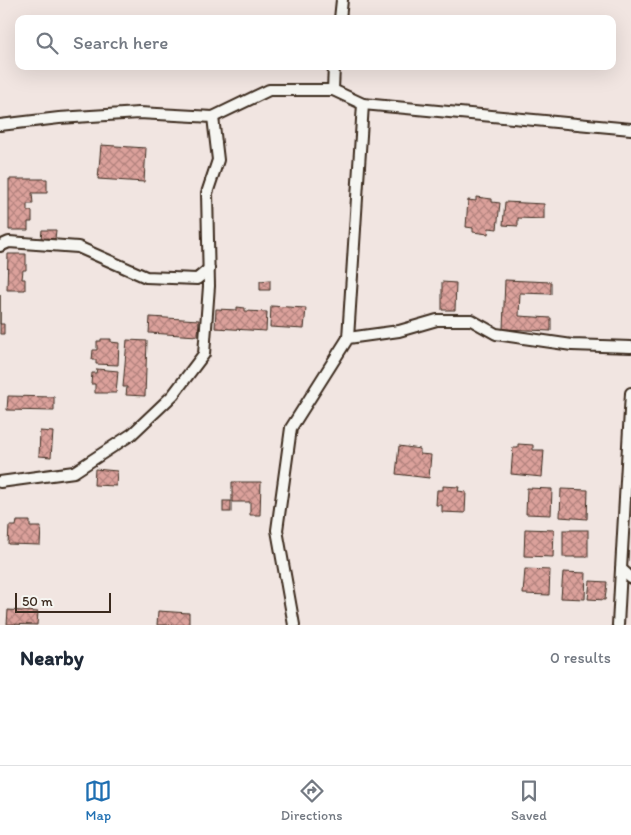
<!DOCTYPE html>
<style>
body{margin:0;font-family:Itim,sans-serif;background:#f6f6f7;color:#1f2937}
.scale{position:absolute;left:15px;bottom:12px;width:96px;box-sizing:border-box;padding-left:5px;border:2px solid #3b2a1e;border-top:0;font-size:14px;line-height:18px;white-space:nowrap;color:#3b2a1e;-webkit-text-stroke:4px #f6f6f2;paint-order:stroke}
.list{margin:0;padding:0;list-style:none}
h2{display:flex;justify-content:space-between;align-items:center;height:65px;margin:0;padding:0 20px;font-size:21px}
h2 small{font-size:16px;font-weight:400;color:#747a83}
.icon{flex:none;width:28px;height:28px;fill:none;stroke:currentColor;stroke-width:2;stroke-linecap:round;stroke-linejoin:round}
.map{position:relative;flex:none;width:631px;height:625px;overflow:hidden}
.search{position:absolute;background:#fff;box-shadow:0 5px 20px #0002;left:15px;right:15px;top:15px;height:55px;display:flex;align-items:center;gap:12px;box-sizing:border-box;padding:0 18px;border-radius:10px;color:#747a83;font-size:19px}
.sheet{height:140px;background:#fff}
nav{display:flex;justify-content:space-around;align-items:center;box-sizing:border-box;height:70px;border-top:1px solid #e0e1e3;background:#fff;font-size:14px;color:#747a83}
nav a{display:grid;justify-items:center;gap:2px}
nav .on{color:#1f6fb2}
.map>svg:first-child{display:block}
.building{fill:url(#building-cross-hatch);stroke:#3b2a1e}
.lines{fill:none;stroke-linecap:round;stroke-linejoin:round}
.minor-casing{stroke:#3b2a1e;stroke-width:14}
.minor{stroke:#f6f6f2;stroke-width:10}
</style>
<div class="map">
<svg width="631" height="625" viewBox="0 0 631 625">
<defs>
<pattern id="building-cross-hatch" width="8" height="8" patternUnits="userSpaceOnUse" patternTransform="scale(1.25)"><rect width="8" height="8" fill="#dba19b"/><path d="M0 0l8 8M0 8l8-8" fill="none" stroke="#b3837e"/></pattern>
</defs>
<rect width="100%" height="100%" fill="#f1e5e1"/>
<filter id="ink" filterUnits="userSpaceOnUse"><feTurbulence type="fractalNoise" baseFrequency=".02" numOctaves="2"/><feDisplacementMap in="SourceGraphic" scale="10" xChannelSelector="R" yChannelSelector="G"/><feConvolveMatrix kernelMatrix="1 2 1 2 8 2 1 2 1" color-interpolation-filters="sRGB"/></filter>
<g filter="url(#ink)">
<!-- building -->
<g class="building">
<path d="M101,145L146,148L144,182L98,179Z"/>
<path d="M9,179H47V193H32L33,204H27V211H32V222H28V230H9Z"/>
<path d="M476,197L492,199V202L500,203L497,229L489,228L488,234L473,232V228L466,227L468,200L476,201Z"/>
<path d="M505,202L544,204V219L518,218V226L503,225Z"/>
<path d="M42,230H56L55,239H41Z"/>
<path d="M8,254H26V270H23L22,279H25V290H7Z"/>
<path d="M270,280V290H260V281Z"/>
<path d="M505,280L551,282V294L520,293L519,316L551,318V331L503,329Z"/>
<path d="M442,282L456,283L455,310H442Z"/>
<path d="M0,294V324H4V334H0Z"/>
<path d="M271,306L306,308L304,329L270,327Z"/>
<path d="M237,307L245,308V311L267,312L266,331L215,328L216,309L237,310Z"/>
<path d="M150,317L199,320L198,336L149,333Z"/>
<path d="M101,339H111V342L119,343L118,365L96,364V360H92L93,350H97V341H101Z"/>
<path d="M127,340L147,341L145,396L126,395L127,387H123Z"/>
<path d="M97,369L118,371L116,393H95V384H91L92,373H96Z"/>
<path d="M8,396L54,397V411L7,410Z"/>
<path d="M40,431L53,432L51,457L39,456Z"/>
<path d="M518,444L533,445V450H544L542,477L511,474L513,448H518Z"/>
<path d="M399,446L420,449V454L431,455L429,478L396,474Z"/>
<path d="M95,469L117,471L116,486L94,485Z"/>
<path d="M232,482H261L260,515H250V502H232Z"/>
<path d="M443,486L459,487L458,491L466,492L465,513L442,512V505H436L437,490H443Z"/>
<path d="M527,488L552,489L551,515L526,514Z"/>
<path d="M561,489L588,490L587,519L560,517Z"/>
<rect x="223" y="501" width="8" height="11"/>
<path d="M17,521H30V527H41L40,545L8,544L9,526H16Z"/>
<path d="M525,529L554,530L553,557L524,556Z"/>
<rect x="563" y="530" width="25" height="27"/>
<path d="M525,569L550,570L549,595L523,594Z"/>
<path d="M563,572L586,573L585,599L561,598Z"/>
<path d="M590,581L607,582L605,600L588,599Z"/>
<path d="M8,610L38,612L37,625L7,624Z"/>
<path d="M158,611L189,613V625H157Z"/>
</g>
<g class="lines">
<defs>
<g id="minor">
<path d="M340,19L342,0"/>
<path d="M334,66L333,90L363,104L631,129"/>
<path d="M0,125L59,118L139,113L213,117L269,90H333"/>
<path d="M0,246L9,242L78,247L146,277L197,279L209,269"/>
<path d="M348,338L363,104"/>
<path d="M631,393L621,569L631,578"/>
<path d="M0,482L74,472L132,434L173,395L204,354L209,286L207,193L218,160L213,117"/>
<path d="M294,625L277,530L291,428L348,338L399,331L437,320H471L496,334L572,345L631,347"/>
<path d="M618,625L621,569"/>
</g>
</defs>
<!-- minor casing -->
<use href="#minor" class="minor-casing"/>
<!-- minor -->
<use href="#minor" class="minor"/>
</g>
</g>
</svg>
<div class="scale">50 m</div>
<div class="search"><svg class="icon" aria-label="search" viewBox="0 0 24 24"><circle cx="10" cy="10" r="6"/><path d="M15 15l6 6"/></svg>Search here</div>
</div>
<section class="sheet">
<h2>Nearby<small>0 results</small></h2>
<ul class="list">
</ul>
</section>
<nav>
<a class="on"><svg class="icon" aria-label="map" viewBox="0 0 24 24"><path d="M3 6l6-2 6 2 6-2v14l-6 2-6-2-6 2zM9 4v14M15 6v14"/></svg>Map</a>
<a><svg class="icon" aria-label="directions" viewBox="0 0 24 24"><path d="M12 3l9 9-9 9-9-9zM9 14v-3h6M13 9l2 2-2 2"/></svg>Directions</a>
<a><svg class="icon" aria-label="saved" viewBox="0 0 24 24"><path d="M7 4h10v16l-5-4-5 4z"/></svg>Saved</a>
</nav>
